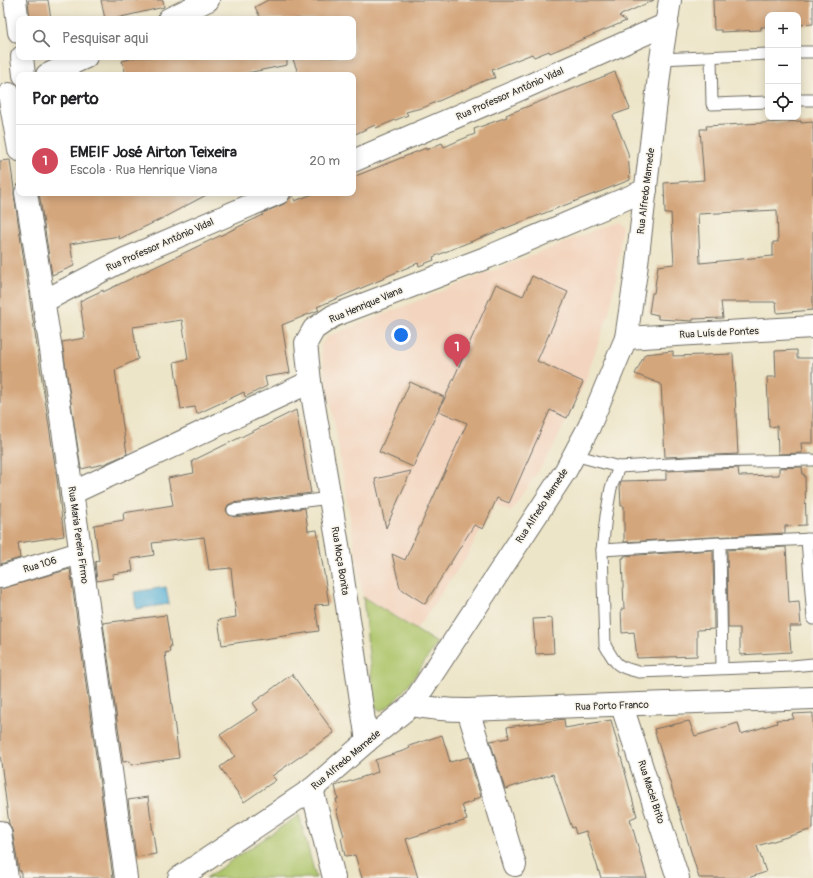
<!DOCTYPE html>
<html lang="pt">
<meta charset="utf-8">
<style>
body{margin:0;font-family:Pangolin,sans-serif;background:#f2f2f2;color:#202124}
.controls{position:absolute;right:12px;top:12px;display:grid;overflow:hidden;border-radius:8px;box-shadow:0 2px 10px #0003}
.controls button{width:36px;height:36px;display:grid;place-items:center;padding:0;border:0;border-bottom:1px solid #e0e0e0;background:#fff;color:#202124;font:20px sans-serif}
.you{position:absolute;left:401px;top:335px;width:14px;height:14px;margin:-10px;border:3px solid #fff;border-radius:50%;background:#1a73e8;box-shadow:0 0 0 6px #1a73e833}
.badge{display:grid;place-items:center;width:26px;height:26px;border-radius:50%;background:#d1495b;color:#fff;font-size:13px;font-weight:700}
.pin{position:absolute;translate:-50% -33px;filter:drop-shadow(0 1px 2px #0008)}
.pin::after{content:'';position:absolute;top:21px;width:14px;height:12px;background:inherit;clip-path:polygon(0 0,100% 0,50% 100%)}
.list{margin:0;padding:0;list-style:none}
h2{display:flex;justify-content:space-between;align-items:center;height:52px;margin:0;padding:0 16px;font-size:17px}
h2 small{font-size:13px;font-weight:400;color:#757577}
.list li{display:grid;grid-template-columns:26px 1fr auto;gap:12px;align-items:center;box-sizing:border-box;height:72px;padding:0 16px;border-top:1px solid #e0e0e0}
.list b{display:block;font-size:15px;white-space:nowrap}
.list p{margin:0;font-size:13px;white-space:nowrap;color:#757577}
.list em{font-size:13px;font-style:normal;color:#757577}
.icon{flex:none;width:22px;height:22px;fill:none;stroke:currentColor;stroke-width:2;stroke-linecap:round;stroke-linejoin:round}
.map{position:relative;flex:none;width:813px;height:878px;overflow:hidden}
.search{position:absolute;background:#fff;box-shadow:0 2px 10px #0003;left:16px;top:16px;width:340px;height:44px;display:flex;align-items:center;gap:10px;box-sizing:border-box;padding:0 14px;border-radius:8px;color:#757577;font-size:15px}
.panel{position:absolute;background:#fff;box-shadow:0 2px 10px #0003;left:16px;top:72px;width:340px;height:124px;border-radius:8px}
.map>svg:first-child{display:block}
.built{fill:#f3d4be}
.green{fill:#adc56a;stroke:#6c784a}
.water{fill:#59b1d6;stroke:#426e80}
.building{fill:#d4a67c;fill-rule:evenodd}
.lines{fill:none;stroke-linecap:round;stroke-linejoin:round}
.service-casing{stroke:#6f6c62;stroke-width:13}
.minor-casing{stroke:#6f6c62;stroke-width:24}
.service{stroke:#fff;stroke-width:11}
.minor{stroke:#fff;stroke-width:22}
.labels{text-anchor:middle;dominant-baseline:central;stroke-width:3;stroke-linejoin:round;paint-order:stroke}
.street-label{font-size:10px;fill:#2b2b2b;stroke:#f7f3e8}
</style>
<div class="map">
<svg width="813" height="878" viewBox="0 0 813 878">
<rect width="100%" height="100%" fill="#f7f3e8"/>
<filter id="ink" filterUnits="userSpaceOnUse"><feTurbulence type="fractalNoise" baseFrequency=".025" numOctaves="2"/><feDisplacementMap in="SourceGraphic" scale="8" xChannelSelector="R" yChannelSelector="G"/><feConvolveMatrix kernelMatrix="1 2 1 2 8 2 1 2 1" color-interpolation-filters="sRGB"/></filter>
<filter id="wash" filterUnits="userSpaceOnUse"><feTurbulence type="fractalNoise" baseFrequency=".012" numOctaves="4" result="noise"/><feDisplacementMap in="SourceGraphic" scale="16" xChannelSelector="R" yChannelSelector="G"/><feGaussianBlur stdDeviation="0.9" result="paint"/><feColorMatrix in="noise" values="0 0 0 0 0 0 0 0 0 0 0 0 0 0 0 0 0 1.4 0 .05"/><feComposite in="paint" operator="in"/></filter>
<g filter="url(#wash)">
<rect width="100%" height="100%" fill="#ede5c8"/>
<!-- built -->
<path class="built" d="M616,222L622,226L616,281L609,312L584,384L551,452L511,511L494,503L469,553L416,630L363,597L336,432L321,351V345L327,337Z"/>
<!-- green -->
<g class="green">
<path d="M363,597L437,643C425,661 401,700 383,710H379L374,704Z"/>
<path d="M299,815L316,878H206Z"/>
</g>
<!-- water -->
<path class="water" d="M166,587L169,604L136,609L134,592Z"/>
<g id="blocks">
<!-- building -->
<g class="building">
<path d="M28,0H48L51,19H30Z"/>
<path d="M101,0H163L164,7L117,18L105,19Z"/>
<path d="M268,0H654L619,16L626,21L550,53L549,51L534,57L532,54L509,63L492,70L495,78L486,80L425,107L406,112L408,115L376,128L375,125L353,135V75H299L292,57H353V19H261L255,7Z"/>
<path d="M713,0H813V24L798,25V15H768V27H761V30L721,32V30H714Z"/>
<path d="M137,57H287V65L237,75H126L122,61Z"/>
<path d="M615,72L630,109L613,115L628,153L630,180L457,247L433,257L434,260L419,266L418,263L385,277V278L317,307L319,310L282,325L290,373L265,377L267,386L245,397L244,392L197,414L195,407L181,409L174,362L188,359L182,320L133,327L138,359L115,370L127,454L104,464L81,469L62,342L85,338L80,301L103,290V292L263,215V213L284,204L290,198L293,196L295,201L315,193H353V177L426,148V150L442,143L444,147L460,140L475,134L474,129L507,117L506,115L521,109Z"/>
<path d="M801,121V123L813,122V310L777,313L776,302H721L723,318L693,319V321L658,319V315L649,313L652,293H654L658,266L674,264L671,213L665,214L664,183L704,180L700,129H707L706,126ZM777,210L778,242H773V256L700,263L698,214Z"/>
<path d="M10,160L14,189V195L57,479L64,536L18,543L20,558L0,564V161Z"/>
<path d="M39,193H210L157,221L119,239V236L70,244L74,266L52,275Z"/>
<path d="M532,276L568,292L537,361L583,382L567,418L550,410L509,503L497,498L483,529L474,525L425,604L400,588L392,554L405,560L467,423L439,411L496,284L523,296Z"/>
<path d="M797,350V358H813V443H801L802,453L778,454L777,426L769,427L767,377H776L775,351Z"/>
<path d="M673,351V356L733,354L738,454L665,457L661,384L635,374L645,354Z"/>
<path d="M410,382L444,397L413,467L379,452Z"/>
<path d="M296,410L311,493L232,503L228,505L226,510L228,514L234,517L305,508L308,531L317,530L329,604L315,605L319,631L222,645L218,620L236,617L231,568L209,570L204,537L152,543L154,555L131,559L133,571L112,574L113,578L97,581L95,562L99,561L94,525L124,520L123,513L173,505L168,478L194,473L192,461Z"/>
<path d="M802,467L803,475H805L806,525L785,526V533L624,542V506H621L620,485L621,481L666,480V471L738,468L739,476L779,475V468Z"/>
<path d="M411,471L386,528L375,479Z"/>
<path d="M786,547L789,602L799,601L801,626H789L791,652L740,655V628H728L727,550Z"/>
<path d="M713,550L714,629L697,630V656L637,658L634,632L622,633L621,609H624L622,558H624V556Z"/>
<path d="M70,569L113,878H21V871H19L12,830L9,824L0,754V589Z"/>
<path d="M166,615L171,647L169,648L170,652L165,653L179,758L131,765L130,761L123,762L103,623Z"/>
<path d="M552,618L554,653L536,654L533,619Z"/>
<path d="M292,674L334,733L272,776L276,780L244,802L220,767L235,756L220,735L258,710L253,703Z"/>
<path d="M813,713V829L757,846L766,872L748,878H699L654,729L689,721L695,736L738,723L741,734L777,723L776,720L794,719L792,714Z"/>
<path d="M564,719L565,728L611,720L637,816L630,819L647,878H601L586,831L576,834L574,827L572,828L553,774L505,789L490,741L509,738L507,727Z"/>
<path d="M442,735L450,762L469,757L481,797L473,800L474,801L462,805L467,820L406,839L418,878H362L355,855L345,856L341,838L344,836L336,809L338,808L336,799H338L335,786L378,772L375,760L406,750L410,748L409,746Z"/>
<path d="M148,797L156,854L136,857L128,800Z"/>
</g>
</g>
</g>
<g filter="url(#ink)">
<use href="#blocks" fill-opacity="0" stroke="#6f6c62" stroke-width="1"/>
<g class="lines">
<defs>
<g id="service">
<path d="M798,52H813"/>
<path d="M711,58L712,104L768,102"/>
<path d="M661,59L768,54"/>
<path d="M798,100H813"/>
<path d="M574,455L619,467L705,462L813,460"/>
<path d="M233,510L330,498"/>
<path d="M807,539L813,619"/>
<path d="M813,539L720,543L602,550L605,645C616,665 617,667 639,672L792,666L813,664"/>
<path d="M720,543L722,668"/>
<path d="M602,550L606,516L611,488L619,467"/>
</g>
<g id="minor">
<path d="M15,0L19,32"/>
<path d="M169,19L208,0"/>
<path d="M22,57L24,75"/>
<path d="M47,75L86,57"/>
<path d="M9,94L19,150"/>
<path d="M353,161L528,86L667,24"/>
<path d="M26,193C64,421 94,650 126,878"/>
<path d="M44,301L125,259L279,193"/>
<path d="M626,338L813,327"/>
<path d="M310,382L338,545L367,741"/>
<path d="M72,493L310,382L306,343L314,329L333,316L488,257L646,190"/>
<path d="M0,577L80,553"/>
<path d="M412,705C431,709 449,710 468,710L813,698"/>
<path d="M622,706L678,878"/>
<path d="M468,710L515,865"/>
<path d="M312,789L334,878"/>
<path d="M0,832L7,878"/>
<path d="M179,878L312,789L367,741L412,705L566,470L589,427L626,338L636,272L661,59L670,0"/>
</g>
</defs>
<!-- service casing -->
<use href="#service" class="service-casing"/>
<!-- minor casing -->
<use href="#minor" class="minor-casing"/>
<!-- service -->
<use href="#service" class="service"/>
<!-- minor -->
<use href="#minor" class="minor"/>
</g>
</g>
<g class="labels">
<!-- street labels -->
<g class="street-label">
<text transform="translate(510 94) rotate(-24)">Rua Professor Antônio Vidal</text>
<text transform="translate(646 191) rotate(-83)">Rua Alfredo Mamede</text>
<text transform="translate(160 245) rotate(-24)">Rua Professor Antônio Vidal</text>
<text transform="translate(366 305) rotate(-23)">Rua Henrique Viana</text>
<text transform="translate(719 333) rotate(-3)">Rua Luís de Pontes</text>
<text transform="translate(542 506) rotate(-57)">Rua Alfredo Mamede</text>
<text transform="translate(78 535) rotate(82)">Rua Maria Pereira Firmo</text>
<text transform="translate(340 561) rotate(81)">Rua Moça Bonita</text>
<text transform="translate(40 565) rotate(-17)">Rua 106</text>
<text transform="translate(612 706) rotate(-2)">Rua Porto Franco</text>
<text transform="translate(346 760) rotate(-40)">Rua Alfredo Mamede</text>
<text transform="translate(651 792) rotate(72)">Rua Maciel Brito</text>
</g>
</g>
</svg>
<div class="controls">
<button>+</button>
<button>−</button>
<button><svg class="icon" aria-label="locate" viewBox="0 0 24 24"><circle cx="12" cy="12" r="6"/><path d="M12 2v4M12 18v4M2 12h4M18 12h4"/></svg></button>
</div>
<div class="you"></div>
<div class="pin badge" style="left:457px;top:367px">1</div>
<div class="search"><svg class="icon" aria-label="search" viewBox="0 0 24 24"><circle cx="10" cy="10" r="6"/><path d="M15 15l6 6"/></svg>Pesquisar aqui</div>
<section class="panel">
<h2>Por perto<small></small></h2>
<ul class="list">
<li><span class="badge">1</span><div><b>EMEIF José Airton Teixeira</b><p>Escola · Rua Henrique Viana</p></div><em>20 m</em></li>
</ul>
</section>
</div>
